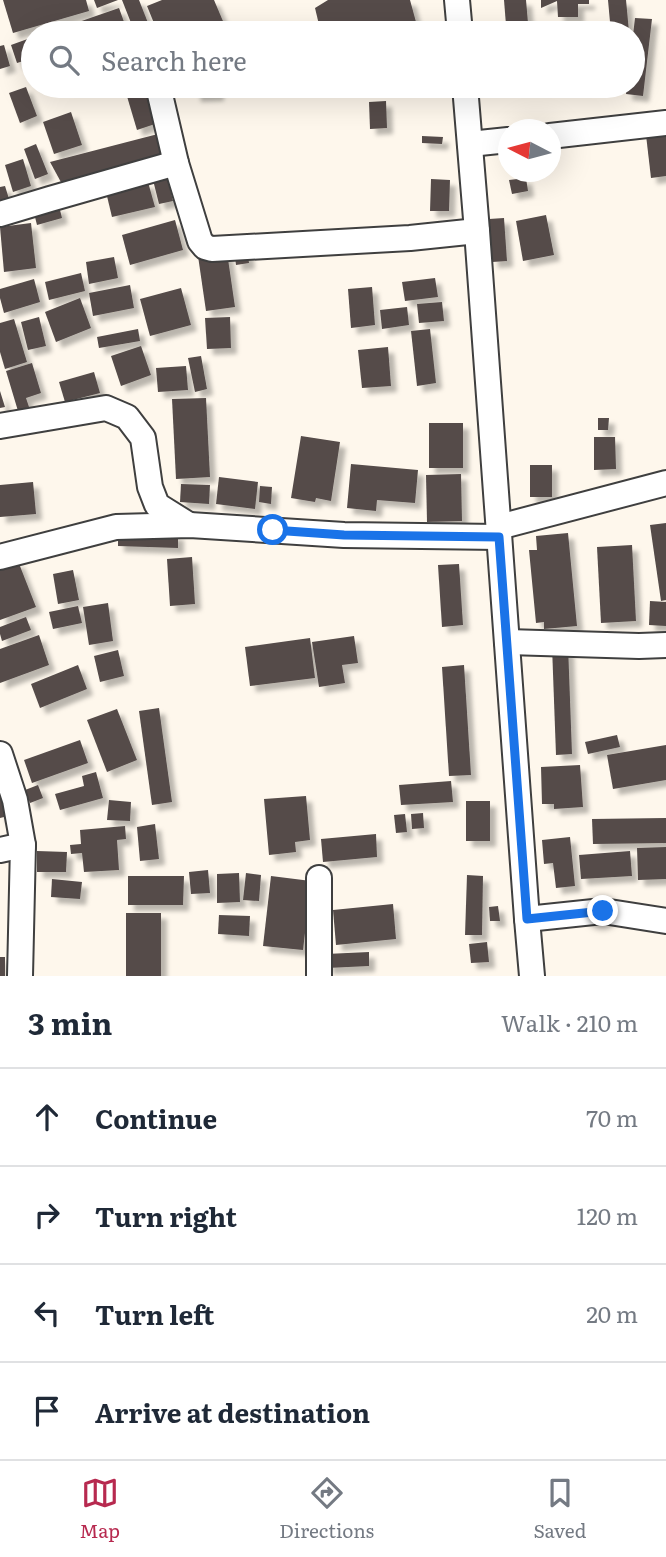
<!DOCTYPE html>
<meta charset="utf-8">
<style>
body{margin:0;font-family:Literata,serif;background:#f6f6f7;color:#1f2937}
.compass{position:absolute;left:498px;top:119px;width:63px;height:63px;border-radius:50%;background:#fff;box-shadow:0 7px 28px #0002;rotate:276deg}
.stop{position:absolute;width:21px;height:21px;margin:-16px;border:5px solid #1a73e8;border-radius:50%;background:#fff}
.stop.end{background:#1a73e8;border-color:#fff;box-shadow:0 2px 7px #0008}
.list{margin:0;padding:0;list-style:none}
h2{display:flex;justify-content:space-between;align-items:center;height:91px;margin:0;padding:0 28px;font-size:30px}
h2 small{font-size:23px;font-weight:400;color:#747a83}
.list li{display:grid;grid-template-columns:46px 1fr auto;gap:21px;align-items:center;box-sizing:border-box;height:98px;padding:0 28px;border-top:2px solid #e0e1e3}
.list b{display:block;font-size:26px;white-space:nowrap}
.list em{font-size:23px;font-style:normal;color:#747a83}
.icon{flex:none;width:38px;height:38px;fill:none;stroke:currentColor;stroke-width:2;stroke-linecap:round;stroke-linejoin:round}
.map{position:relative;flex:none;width:666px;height:976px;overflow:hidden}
.search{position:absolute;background:#fff;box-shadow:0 7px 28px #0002;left:21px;right:21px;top:21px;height:77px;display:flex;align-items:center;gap:18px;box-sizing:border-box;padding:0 24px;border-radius:38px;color:#747a83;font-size:26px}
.sheet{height:483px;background:#fff}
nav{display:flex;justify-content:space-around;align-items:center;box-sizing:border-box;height:98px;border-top:2px solid #e0e1e3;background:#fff;font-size:19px;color:#747a83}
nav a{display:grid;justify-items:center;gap:4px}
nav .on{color:#b7294f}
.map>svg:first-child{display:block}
.building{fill:#544b49;filter:url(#shadow)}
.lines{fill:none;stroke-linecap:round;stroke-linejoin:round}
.street-casing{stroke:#3f3f3f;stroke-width:28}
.street{stroke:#fff;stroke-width:24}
.route{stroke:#1a73e8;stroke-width:9}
</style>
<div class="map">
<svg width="666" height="976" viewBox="0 0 666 976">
<defs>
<filter id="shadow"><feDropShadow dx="6" dy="6" stdDeviation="2" flood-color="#0004"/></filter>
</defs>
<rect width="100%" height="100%" fill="#fef7ec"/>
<!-- building -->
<g class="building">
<path d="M3,0H86L89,11L13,33Z"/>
<path d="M94,0H118L97,8Z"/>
<path d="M122,0H139L150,28L135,33Z"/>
<path d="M162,0H214L228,33H158L147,6Z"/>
<path d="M328,0H410L419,33H321L315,8Z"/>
<path d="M504,0H526L528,23L506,25Z"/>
<path d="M541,0H589V4H578V17H558L557,1L541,8Z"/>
<path d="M608,0H626L629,32L611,33Z"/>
<path d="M119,8L128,33H47Z"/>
<path d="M635,18L652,19L643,96L626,94L627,86H633V35Z"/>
<path d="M33,37V58L17,63L11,45Z"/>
<path d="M4,45L10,66L0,69V46Z"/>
<path d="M194,86H218V95L195,96Z"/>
<path d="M26,87L37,116L20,123L9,93Z"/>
<path d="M144,87L155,124L137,130L126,93Z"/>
<path d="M386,101L387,128L370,129L369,102Z"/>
<path d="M71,112L82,145L54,154L43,122Z"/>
<path d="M666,133V176L651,178L646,135Z"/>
<path d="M158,134L164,157L62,184L50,162Z"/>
<path d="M422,136L443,137L442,144L422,143Z"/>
<path d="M36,144L48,174L35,179L24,149Z"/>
<path d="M23,159L31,186L13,192L5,165Z"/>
<path d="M166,172L173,201L159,204L152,176Z"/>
<path d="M526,178L528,191L512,194L509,180Z"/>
<path d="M431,179L450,180L449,211H430Z"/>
<path d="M148,182L155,207L112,217L106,192Z"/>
<path d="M5,186L10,202L0,205V187Z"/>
<path d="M59,206L62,218L37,225L34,213Z"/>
<path d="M546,215L554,255L523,261L516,221Z"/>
<path d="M504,218L507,261L492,262L489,219Z"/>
<path d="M175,220L183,250L130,265L122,235Z"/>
<path d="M31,223L36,268L4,272L0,227Z"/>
<path d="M247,247L249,263L236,265L234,249Z"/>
<path d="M227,252L235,307L206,311L198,256Z"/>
<path d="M114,257L118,278L89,284L86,262Z"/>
<path d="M81,273L85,291L49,300L45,282Z"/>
<path d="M435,278L438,297L405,301L402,282Z"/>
<path d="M34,279L40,302L4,313L0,298V289Z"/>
<path d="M130,285L134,308L93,316L89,293Z"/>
<path d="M372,287L375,325L351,328L348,289Z"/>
<path d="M181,288L191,325L150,336L140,299Z"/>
<path d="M80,298L91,328L56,342L45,312Z"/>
<path d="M442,302L444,321L419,323L417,304Z"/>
<path d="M407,307L409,325L382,329L380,310Z"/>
<path d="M39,317L46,346L28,350L21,322Z"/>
<path d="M230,317L231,348L207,349L205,318Z"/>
<path d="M14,319L27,362L5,369L0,352V323Z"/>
<path d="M138,329L140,341L99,348L97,337Z"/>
<path d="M430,329L436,383L417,386L411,331Z"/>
<path d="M141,346L151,375L121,386L111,356Z"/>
<path d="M388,347L391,386L362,388L358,350Z"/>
<path d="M201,356L207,389L195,392L188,358Z"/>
<path d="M32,363L41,393L26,398L29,407L18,411L6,371Z"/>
<path d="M186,366L188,390L158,392L156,368Z"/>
<path d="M94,372L100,393L65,402L59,382Z"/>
<path d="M0,391L5,407L0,408Z"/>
<path d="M206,398L210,477L176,479L172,399Z"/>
<path d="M598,418H609L608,430H598Z"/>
<rect x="429" y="423" width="34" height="45"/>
<path d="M301,436L340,442L331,501L316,498L315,502L291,498Z"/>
<path d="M594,437H615L616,469L594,470Z"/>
<path d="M351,464L418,470L415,503L377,500L376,511L347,508Z"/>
<rect x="530" y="465" width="22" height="32"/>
<path d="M461,474L462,521L427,522L426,475Z"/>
<path d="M219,477L258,482L255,509L216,504Z"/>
<path d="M33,482L36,514L0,517V485Z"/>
<path d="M181,484L210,485L209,504L180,502Z"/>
<path d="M260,486L272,487L271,504L259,502Z"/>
<path d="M666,523V600L661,601L650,525Z"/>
<path d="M118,533L178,534V548L118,546Z"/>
<path d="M568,533L577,626L544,629V622L536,623L529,550H537L536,536Z"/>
<path d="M632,545L636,621L601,623L597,547Z"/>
<path d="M192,557L195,604L170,606L167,559Z"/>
<path d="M18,561L36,607L0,620V568Z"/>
<path d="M459,564L463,625L442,627L438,565Z"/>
<path d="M73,570L79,600L58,604L53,574Z"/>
<path d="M650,601L666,602V626L649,625Z"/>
<path d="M108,603L113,641L89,645L83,607Z"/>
<path d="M78,606L82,623L53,629L49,612Z"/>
<path d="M26,617L31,630L2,641L0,634V627Z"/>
<path d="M39,635L49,665L0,683V649Z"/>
<path d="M354,636L358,663L342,665L345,683L319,687L312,642Z"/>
<path d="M310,638L315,678L250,686L245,647Z"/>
<path d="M568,645L572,754L556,755L552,646Z"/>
<path d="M118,650L124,676L100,682L94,656Z"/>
<path d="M78,665L87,689L40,708L31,684Z"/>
<path d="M464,665L471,775L449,776L442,667Z"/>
<path d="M159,708L172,802L152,805L139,711Z"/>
<path d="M117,709L137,760L107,772L87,720Z"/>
<path d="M617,735L620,747L588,754L585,742Z"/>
<path d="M80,740L88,763L32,783L24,760Z"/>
<path d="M666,745V780L613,789L607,755Z"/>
<path d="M580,765L583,807L554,809V804H542L541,767Z"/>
<path d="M96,772L103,798L60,810L55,794L84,786L82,776Z"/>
<path d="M451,781L453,802L401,805L399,785Z"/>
<path d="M38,785L43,798L30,803L25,790Z"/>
<path d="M0,791L8,816L0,818Z"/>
<path d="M306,796L310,840L295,842L296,852L269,855L264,799Z"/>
<path d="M109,800L131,802L130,821L107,820Z"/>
<rect x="466" y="801" width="24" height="40"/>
<path d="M423,813L424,828L412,829L411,814Z"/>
<path d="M405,814L407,832L396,833L394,815Z"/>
<path d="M666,818V843L593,844L592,819Z"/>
<path d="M155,824L159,859L140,861L137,827Z"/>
<path d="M125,826L126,839L117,840L119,870L84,872L82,853L71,854L70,845L81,844L80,830Z"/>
<path d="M376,834L377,857L323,862L321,839Z"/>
<path d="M570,837L575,886L556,888L553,863L544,864L542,840Z"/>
<path d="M666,847V879L638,880L637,848Z"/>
<path d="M37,851L67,852L66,872H37Z"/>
<path d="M630,851L632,876L581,879L579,855Z"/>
<path d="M208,870L210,893L191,894L189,872Z"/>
<path d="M239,873L240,902L217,903V874Z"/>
<path d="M246,873L261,875L259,901L243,900Z"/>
<path d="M467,875L483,876L482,935H465Z"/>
<path d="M128,876H184L183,905H128Z"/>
<path d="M271,876L311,881L303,950L263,946Z"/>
<path d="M52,879L82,882L80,899L51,897Z"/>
<path d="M393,904L396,939L336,945L333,910Z"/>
<path d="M498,906L500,921H490L489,907Z"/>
<rect x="126" y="913" width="35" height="63"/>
<path d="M219,915L250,916L249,936L218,934Z"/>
<path d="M487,942L489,962L471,963L469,944Z"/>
<path d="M369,952V966L327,968L326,954Z"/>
<rect x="0" y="957" width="5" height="19"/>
</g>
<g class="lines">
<defs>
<g id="street">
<path d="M457,0L460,33"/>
<path d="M158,86L176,163L200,241L205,247L212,249L410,238L477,231"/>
<path d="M465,86L477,231L527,919L532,976"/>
<path d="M550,136L666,123"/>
<path d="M470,144L508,140"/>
<path d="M0,214L50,199L176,163"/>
<path d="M0,426L106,408L127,417L143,438L150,487L157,505L189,525"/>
<path d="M499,527L666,483"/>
<path d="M0,557L116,527L190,525L344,535L499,537"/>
<path d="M507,642L639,646L666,645"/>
<path d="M0,754L15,800L23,845L20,976"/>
<path d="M0,850L23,845"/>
<path d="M319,878V976"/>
<path d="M527,919L603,911L666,921"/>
</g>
</defs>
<!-- street casing -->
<use href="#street" class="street-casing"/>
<!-- street -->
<use href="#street" class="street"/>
</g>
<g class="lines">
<!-- route -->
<path class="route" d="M273,530L344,535L499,537L527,919L603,911"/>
</g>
</svg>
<svg class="compass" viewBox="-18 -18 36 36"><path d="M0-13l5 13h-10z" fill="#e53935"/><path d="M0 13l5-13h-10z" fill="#747a83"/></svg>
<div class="stop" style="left:273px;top:530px"></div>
<div class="stop end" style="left:603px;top:911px"></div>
<div class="search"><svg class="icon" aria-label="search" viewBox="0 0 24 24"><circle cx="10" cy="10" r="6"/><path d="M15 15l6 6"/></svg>Search here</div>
</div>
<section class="sheet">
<h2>3 min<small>Walk · 210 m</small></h2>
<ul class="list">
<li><svg class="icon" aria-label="ahead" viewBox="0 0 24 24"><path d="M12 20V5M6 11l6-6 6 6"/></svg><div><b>Continue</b></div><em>70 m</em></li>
<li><svg class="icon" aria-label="right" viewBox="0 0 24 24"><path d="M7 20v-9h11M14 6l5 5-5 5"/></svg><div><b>Turn right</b></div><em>120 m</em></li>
<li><svg class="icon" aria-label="left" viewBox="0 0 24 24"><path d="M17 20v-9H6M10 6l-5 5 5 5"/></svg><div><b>Turn left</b></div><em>20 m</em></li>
<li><svg class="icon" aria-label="arrive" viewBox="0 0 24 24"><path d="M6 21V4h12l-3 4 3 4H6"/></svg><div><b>Arrive at destination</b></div></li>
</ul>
</section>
<nav>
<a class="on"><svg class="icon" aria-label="map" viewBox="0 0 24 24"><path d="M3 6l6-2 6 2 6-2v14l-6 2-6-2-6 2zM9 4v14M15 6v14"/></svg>Map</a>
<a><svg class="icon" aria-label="directions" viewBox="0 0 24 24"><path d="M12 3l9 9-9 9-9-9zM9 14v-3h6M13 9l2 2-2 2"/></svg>Directions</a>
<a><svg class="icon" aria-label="saved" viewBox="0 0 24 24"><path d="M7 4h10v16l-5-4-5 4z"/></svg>Saved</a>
</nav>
